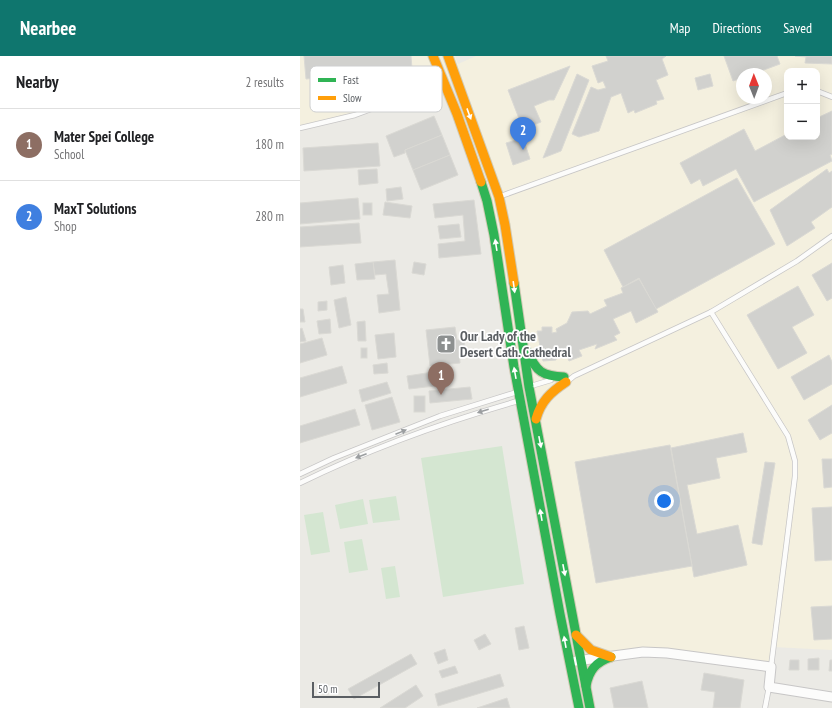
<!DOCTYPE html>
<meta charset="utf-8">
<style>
body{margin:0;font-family:"PT Sans Narrow",sans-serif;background:#f6f6f6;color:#202124}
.controls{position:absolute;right:12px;top:12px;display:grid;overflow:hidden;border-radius:8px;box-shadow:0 4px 16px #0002}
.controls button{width:36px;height:36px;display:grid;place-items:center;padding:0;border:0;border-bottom:1px solid #e0e0e0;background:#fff;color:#202124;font:20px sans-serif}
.compass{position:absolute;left:436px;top:12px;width:36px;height:36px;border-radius:50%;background:#fff;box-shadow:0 4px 16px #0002;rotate:359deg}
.scale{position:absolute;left:12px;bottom:10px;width:68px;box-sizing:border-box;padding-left:4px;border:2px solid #5b5f63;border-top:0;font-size:11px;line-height:14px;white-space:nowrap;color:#5b5f63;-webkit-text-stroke:3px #fff;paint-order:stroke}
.you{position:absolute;left:364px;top:445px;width:14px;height:14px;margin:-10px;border:3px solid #fff;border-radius:50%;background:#1a73e8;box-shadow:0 0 0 6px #1a73e833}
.badge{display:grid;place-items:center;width:26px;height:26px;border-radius:50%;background:#0f766e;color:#fff;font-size:13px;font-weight:700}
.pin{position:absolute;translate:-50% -33px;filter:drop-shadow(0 1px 2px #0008)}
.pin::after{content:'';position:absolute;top:21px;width:14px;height:12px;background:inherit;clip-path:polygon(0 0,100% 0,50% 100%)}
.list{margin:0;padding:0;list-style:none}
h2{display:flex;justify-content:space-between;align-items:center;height:52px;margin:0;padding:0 16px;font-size:17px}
h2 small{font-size:13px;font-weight:400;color:#757577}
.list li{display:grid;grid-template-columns:26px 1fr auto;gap:12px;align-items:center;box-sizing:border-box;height:72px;padding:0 16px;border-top:1px solid #e0e0e0}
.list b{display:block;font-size:15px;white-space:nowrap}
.list p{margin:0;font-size:13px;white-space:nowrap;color:#757577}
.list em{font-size:13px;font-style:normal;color:#757577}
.map{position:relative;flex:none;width:532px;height:652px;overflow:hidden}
header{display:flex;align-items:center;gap:24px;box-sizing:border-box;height:56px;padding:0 20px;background:#0f766e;color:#fff}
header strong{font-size:19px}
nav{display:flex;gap:22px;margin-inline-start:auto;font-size:14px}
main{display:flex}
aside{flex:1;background:#fff}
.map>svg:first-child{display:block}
.commercial{fill:#f4f0df;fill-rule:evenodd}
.green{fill:#d4e6d1}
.building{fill:#d1d1ce;stroke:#dad9d4}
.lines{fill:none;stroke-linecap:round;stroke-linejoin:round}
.lane-casing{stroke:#c7c6c6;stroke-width:6}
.street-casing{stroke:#c7c6c6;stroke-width:11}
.fast-casing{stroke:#d1cab5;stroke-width:11}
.slow-casing{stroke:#d1cab5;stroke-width:11}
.lane{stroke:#fcfcfb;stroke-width:4.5}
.street{stroke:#fcfcfb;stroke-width:9}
.fast{stroke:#30b455;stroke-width:9}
.slow{stroke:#ff9f0a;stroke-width:9}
.oneway{fill:#fff}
.oneway2{fill:#9b9ea0}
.labels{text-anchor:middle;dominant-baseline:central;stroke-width:3.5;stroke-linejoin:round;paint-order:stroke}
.poi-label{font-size:14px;font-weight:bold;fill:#5b5f63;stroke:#fff;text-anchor:start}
.key{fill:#fff;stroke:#cecfd0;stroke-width:1}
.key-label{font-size:11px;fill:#5b5f63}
</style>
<header>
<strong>Nearbee</strong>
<nav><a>Map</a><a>Directions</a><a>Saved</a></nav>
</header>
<main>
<aside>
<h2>Nearby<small>2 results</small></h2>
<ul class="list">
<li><span class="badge" style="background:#8d6e63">1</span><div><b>Mater Spei College</b><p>School</p></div><em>180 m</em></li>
<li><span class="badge" style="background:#3f7fe0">2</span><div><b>MaxT Solutions</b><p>Shop</p></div><em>280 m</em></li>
</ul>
</aside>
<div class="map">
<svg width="532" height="652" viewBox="0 0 532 652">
<rect width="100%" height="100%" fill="#ebeae5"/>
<!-- commercial -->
<path class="commercial" d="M0,0H155L158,8L176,0H532V594L473,591L471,611L367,597L281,604L156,22L55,59L0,72ZM487,15H517V81H487ZM442,18H466V42H442Z"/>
<!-- green -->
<g class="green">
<path d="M202,390L224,528L143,541L121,402Z"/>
<path d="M96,440L100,464L73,467L69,444Z"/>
<path d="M63,443L68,468L40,473L35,449Z"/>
<path d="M23,456L30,496L11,499L4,459Z"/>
<path d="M62,483L68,514L49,517L44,486Z"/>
<path d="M95,510L100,541L86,543L81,512Z"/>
</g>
<!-- building -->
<g class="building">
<path d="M4,0H111L112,13L6,23Z"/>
<path d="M306,0H366L362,3L368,19L356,24L364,43L356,45L357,48L335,57L334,54L328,57L321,37L311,41L299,75L279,81L272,78L291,31L298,34L306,32L303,25L298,27L292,10L308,5Z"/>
<path d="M424,0H477L480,8L453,18H442V22L433,25Z"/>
<path d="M495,0H532V8L505,7L506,1Z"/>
<path d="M270,10L254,44H249L234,50L241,66L223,73L208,34Z"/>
<path d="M277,18L289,24L261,95L243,102Z"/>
<path d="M410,18L413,30L398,34L395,22Z"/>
<path d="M532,55V98L530,99L532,105L454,146L436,113L403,130L400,123L391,128L380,107L444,73L455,95L487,78V81H517V62Z"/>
<path d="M134,60L142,79L105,94V97L94,101L86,80Z"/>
<path d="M142,79L150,99L113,114L105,94Z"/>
<path d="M223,82L230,103L213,109L206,87Z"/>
<path d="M78,87L80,110L4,115L3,92Z"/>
<path d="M150,99L158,119L121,134L113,114Z"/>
<path d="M77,113L78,127L59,129L58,114Z"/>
<path d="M527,113L529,117L532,115V151L511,166L515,172L487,190L470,154Z"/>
<path d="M437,122L475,188L356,253L339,222L323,231L304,194Z"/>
<path d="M101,131L103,143L87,145L86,133Z"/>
<path d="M58,142L60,163L0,168V147Z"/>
<path d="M174,144L181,198L139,202L138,188L165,185L163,159L135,162L133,148Z"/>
<path d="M85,146L112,150L110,162L83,159Z"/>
<rect x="63" y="147" width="9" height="12"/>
<path d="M59,167L61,187L0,191V171Z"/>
<path d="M159,168L161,181L140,183L138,170Z"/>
<path d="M95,204L100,254L79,257L77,239L89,238L86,218L75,219L73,206Z"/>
<path d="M73,206L75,223L57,224L55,208Z"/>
<path d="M114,206L126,208L124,219L112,217Z"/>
<path d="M532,207V242L527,245L512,219Z"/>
<path d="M43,209L45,227L31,229L29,211Z"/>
<path d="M339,223L358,256L336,267L331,255L313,263L320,277L314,280L317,284L295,293L297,288L279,294L282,300L269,305L267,300L256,303V304L243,305L237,275H242V271H252V277L257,276L256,273L267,267L272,256L288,255L290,258L307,250L304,244L323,237L321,232Z"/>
<path d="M498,230L514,259L492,271L507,297L478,313L447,259Z"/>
<path d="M46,241L51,269L39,272L34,244Z"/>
<path d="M27,245V254L18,255V246Z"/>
<path d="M0,253H3L5,266H0Z"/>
<path d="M30,263L31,277L19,278L17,265Z"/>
<path d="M65,265L66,285H58L57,266Z"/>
<path d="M155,271L157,284H164L165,292L159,293L160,307L130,310L126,274Z"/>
<path d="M2,272L6,285L0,286V273Z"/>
<path d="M94,277L96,301L78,303L75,279Z"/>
<path d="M22,282L27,299L0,307V288Z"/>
<rect x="61" y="292" width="6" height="10"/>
<path d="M529,299L532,306V328L504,344L491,321Z"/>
<path d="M87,307L88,317L74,318L73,309Z"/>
<path d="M42,310L47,327L0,341V322Z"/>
<path d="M133,316L135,330L109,333L107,320Z"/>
<path d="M87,326L91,337L62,346L59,334Z"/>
<path d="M170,331L172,343L130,347L129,335Z"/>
<rect x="114" y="340" width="11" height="16"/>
<path d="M92,341L100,366L72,374L65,349Z"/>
<path d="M532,349V377L520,384L508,364Z"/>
<path d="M55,353L60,369L0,387V370Z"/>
<path d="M443,377L447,396L416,402L420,422L387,429L397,478L438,469L447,509L394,521L371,392Z"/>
<path d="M370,389L392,510L296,527L275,406Z"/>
<path d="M522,403H532V431L524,432Z"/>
<path d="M465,406L475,407L462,489L452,487Z"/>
<path d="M532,451V504L515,505L512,452Z"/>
<path d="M532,550V583L514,584L511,551Z"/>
<path d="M224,570L229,592L219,594L215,572Z"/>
<path d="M185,578L191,588L179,594L174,584Z"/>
<path d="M145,593L148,604L138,608L134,597Z"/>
<path d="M111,598L117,608L54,643L48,633Z"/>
<path d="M519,602V614H508V603Z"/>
<path d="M490,604H499V614H489Z"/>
<path d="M530,604H532V615H529Z"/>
<path d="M155,610L158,617L142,622L139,615Z"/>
<path d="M404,617L444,624L440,652H413L415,636L401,634Z"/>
<path d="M200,618L204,630L138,650L135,638Z"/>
<path d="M342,625L348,652H314L310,632Z"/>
<path d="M116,629L123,640L105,652H80Z"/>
<path d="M207,642L210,652H177Z"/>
</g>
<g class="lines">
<defs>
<g id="lane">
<path d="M517,35L532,41"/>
<path d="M0,72L55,59L142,27"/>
<path d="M201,140L487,37"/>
<path d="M411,256L488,380L495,405V420L471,611"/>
<path d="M268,325L274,320L411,256L497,205L532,180"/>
<path d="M231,330L251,324"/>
<path d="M0,418L34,402L140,360L217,336"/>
<path d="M0,427C69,393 144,366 218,345"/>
<path d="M465,652L469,631"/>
</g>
<path id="street" d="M276,605L343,596L367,597L471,611L469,631L532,641"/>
<g id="fast">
<path d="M181,126L187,145L194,179L214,311L260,558L279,652"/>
<path d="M214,227L229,331L290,652"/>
<path d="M228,296C236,316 243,320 264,321"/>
<path d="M286,630C289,614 296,606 311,601"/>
</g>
<g id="slow">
<path d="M133,0L157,58L181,126"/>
<path d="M148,0L199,141L205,169L214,227"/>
<path d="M236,363C241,345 251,336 266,326"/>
<path d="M276,579L291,594L311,601"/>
</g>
</defs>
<!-- lane casing -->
<use href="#lane" class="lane-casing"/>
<!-- street casing -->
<use href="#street" class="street-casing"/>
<!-- fast casing -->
<use href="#fast" class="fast-casing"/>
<!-- slow casing -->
<use href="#slow" class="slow-casing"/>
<!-- lane -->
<use href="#lane" class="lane"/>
<!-- street -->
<use href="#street" class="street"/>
<!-- fast -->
<use href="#fast" class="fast"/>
<!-- slow -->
<use href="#slow" class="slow"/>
</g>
<!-- one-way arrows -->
<defs><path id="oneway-solid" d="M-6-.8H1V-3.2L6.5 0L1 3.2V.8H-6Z"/></defs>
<g class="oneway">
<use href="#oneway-solid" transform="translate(169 58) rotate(70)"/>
<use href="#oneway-solid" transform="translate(196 189) rotate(-99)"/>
<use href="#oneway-solid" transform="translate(214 231) rotate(82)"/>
<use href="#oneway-solid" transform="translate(215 317) rotate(-100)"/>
<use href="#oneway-solid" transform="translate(240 386) rotate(79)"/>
<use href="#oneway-solid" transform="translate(241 459) rotate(-100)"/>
<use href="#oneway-solid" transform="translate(264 514) rotate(79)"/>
<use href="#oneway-solid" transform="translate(265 586) rotate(-100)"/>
</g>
<g class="oneway2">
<use href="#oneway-solid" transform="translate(183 355) rotate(162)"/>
<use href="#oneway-solid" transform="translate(101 376) rotate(-22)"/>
<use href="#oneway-solid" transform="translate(61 400) rotate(159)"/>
</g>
<!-- icons -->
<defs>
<symbol id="church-square" viewBox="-11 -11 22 22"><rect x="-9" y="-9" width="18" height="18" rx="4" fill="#8d9090" stroke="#fff"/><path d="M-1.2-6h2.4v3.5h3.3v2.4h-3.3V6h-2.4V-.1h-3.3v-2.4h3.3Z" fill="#fff"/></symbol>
</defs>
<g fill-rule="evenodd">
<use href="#church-square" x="135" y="277" width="22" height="22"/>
</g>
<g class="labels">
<!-- poi labels -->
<g class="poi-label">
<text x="160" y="280">Our Lady of the<tspan x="160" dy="16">Desert Cath. Cathedral</tspan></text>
</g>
</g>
<!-- legend -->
<rect x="10" y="10" width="132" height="46" rx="6" class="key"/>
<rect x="18" y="22" width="18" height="4" fill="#30b455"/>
<rect x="18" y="40" width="18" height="4" fill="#ff9f0a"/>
<g class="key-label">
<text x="43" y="28">Fast</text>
<text x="43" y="46">Slow</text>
</g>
</svg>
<div class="controls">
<button>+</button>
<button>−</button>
</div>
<svg class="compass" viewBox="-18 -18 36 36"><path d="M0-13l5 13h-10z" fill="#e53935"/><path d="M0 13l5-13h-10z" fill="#757577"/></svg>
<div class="scale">50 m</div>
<div class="you"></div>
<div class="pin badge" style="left:141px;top:339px;background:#8d6e63">1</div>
<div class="pin badge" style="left:223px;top:94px;background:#3f7fe0">2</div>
</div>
</main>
